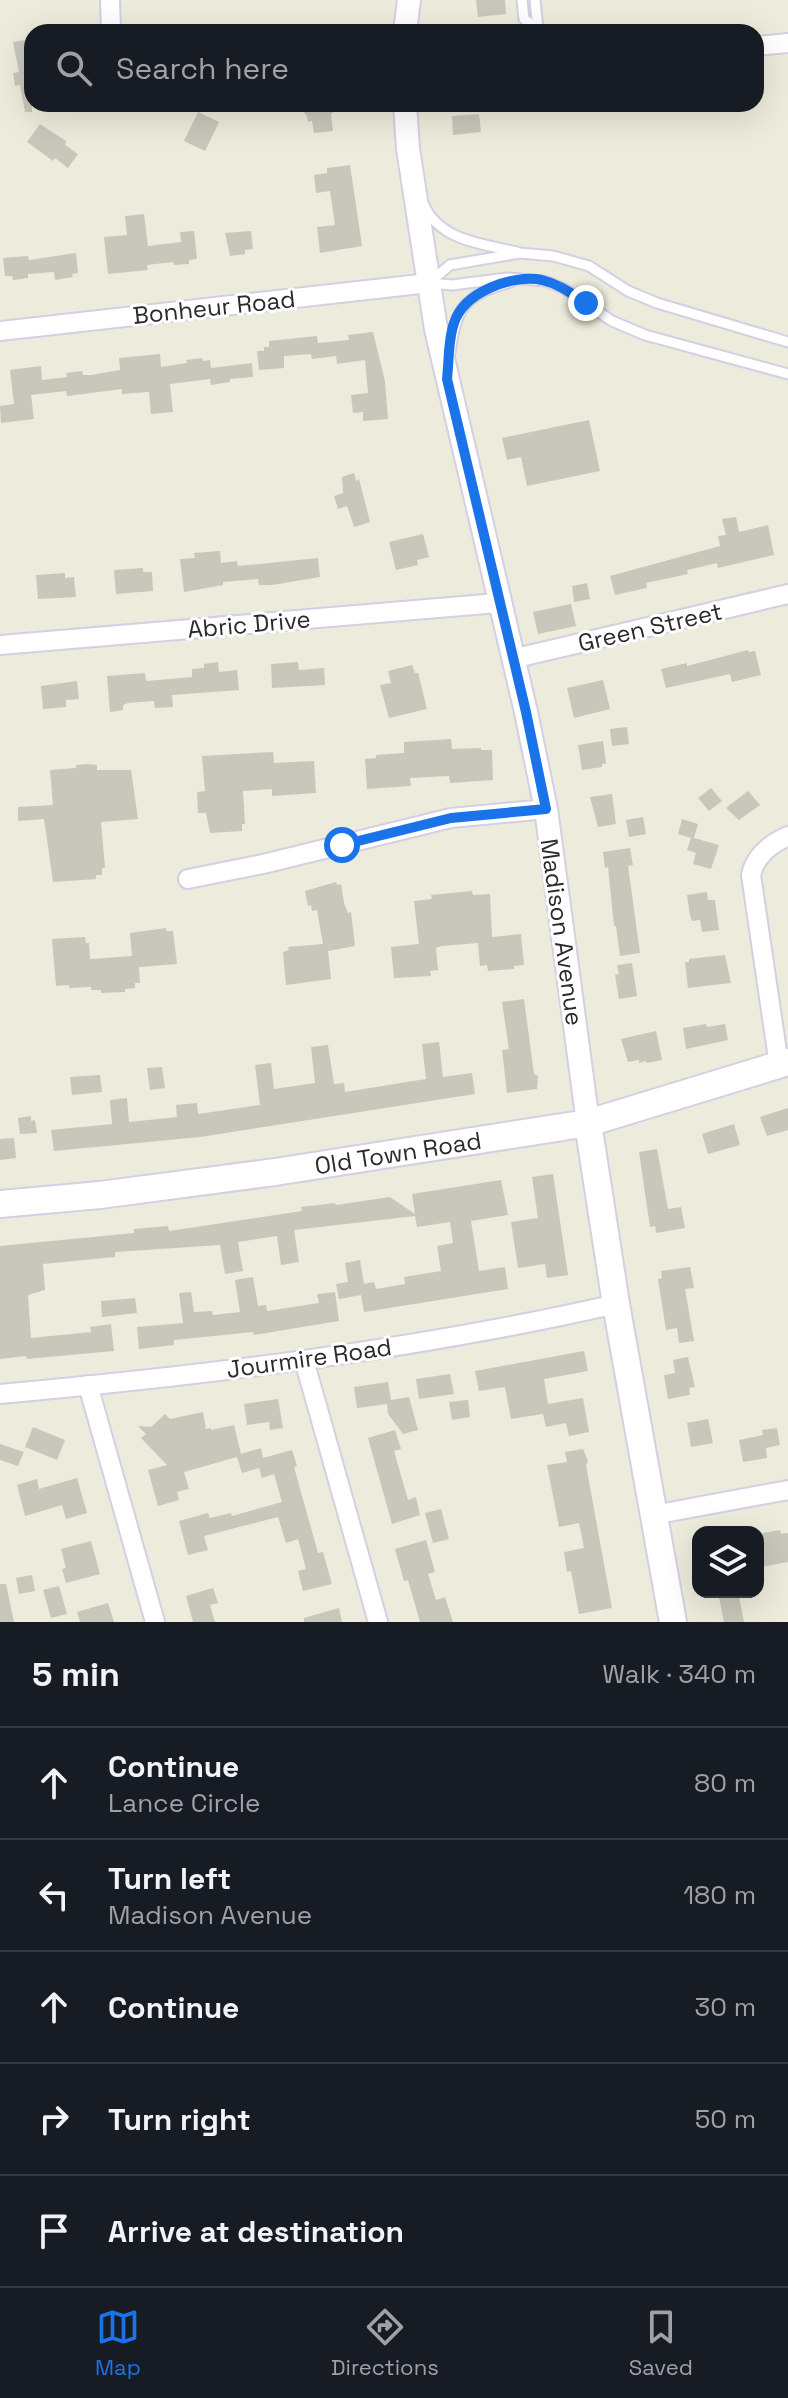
<!DOCTYPE html>
<meta charset="utf-8">
<style>
body{margin:0;font-family:"Space Grotesk",sans-serif;background:#242831;color:#f1f3f6}
.controls{position:absolute;right:24px;bottom:24px;display:grid;overflow:hidden;border-radius:16px;box-shadow:0 8px 32px #0002}
.controls button{width:72px;height:72px;display:grid;place-items:center;padding:0;border:0;border-bottom:2px solid #363941;background:#171b24;color:#f1f3f6;font:40px sans-serif}
.stop{position:absolute;width:24px;height:24px;margin:-18px;border:6px solid #1a73e8;border-radius:50%;background:#fff}
.stop.end{background:#1a73e8;border-color:#fff;box-shadow:0 2px 8px #0008}
.list{margin:0;padding:0;list-style:none}
h2{display:flex;justify-content:space-between;align-items:center;height:104px;margin:0;padding:0 32px;font-size:34px}
h2 small{font-size:26px;font-weight:400;color:#9ea1a6}
.list li{display:grid;grid-template-columns:52px 1fr auto;gap:24px;align-items:center;box-sizing:border-box;height:112px;padding:0 32px;border-top:2px solid #363941}
.list b{display:block;font-size:30px;white-space:nowrap}
.list p{margin:0;font-size:26px;white-space:nowrap;color:#9ea1a6}
.list em{font-size:26px;font-style:normal;color:#9ea1a6}
.icon{flex:none;width:44px;height:44px;fill:none;stroke:currentColor;stroke-width:2;stroke-linecap:round;stroke-linejoin:round}
.map{position:relative;flex:none;width:788px;height:1622px;overflow:hidden}
.search{position:absolute;background:#171b24;box-shadow:0 8px 32px #0002;left:24px;right:24px;top:24px;height:88px;display:flex;align-items:center;gap:20px;box-sizing:border-box;padding:0 28px;border-radius:24px;color:#9ea1a6;font-size:30px}
.sheet{height:664px;background:#171b24}
nav{display:flex;justify-content:space-around;align-items:center;box-sizing:border-box;height:112px;border-top:2px solid #363941;background:#171b24;font-size:22px;color:#9ea1a6}
nav a{display:grid;justify-items:center;gap:4px}
nav .on{color:#1a73e8}
.map>svg:first-child{display:block}
.building{fill:#c8c7bb}
.lines{fill:none;stroke-linecap:round;stroke-linejoin:round}
.service-casing{stroke:#d3d0e3;stroke-width:13}
.minor-casing{stroke:#d3d0e3;stroke-width:22}
.tertiary-casing{stroke:#d3d0e3;stroke-width:26}
.secondary-casing{stroke:#d3d0e3;stroke-width:30}
.service{stroke:#fff;stroke-width:9}
.minor{stroke:#fff;stroke-width:18}
.tertiary{stroke:#fff;stroke-width:22}
.secondary{stroke:#fff;stroke-width:26}
.route{stroke:#1a73e8;stroke-width:10}
.labels{text-anchor:middle;dominant-baseline:central;stroke-width:6;stroke-linejoin:round;paint-order:stroke}
.street-label{font-size:24px;fill:#2a2a2a;stroke:#fff}
</style>
<div class="map">
<svg width="788" height="1622" viewBox="0 0 788 1622">
<rect width="100%" height="100%" fill="#edebdb"/>
<!-- building -->
<g class="building">
<path d="M476,0H505L506,14L478,17Z"/>
<path d="M32,39V112H25L20,85L15,86L13,73L19,72L13,42Z"/>
<path d="M297,104H342L331,114L333,131L314,133L312,121L308,122L307,116Z"/>
<path d="M198,112L219,122L205,151L184,141Z"/>
<path d="M479,114L481,132L453,135L452,116Z"/>
<path d="M40,124L66,141L65,145L78,154L68,168L55,158L53,161L27,142Z"/>
<path d="M350,165L362,246L320,253L317,227L335,225L330,191L316,193L314,175L327,173V168Z"/>
<path d="M144,214L148,246L181,242L180,232L194,231L197,259L189,260V264L174,265L173,262L147,265L148,270L108,274L104,237L127,235L125,216Z"/>
<path d="M251,231L253,249L245,250V254L230,256L225,233Z"/>
<path d="M76,253L78,273L72,274L73,277L55,280L54,272L28,274V278L13,280L12,276H5L3,258L28,256L29,260Z"/>
<path d="M373,332L385,381L388,419L363,421V412L353,413L351,395L368,393L365,360L337,364L336,356L312,359L311,354L284,356V368L259,370L257,351H264V347H269V341L317,336L318,343L349,340L348,335Z"/>
<path d="M160,354L161,367L187,363L186,360L202,358L203,361L210,360L211,368L252,363L253,377L230,379V382L211,385L210,379L170,384L173,412L151,414L149,392L122,394V389L67,396L66,391L31,395L34,419L1,423L0,406L14,404L10,370L41,366L42,380L67,377L66,373L82,371L83,375H91L120,370L119,358Z"/>
<path d="M589,420L600,471L527,486L521,457L507,460L502,438Z"/>
<path d="M354,473L356,481L359,479L370,522L354,527L347,506L338,509L334,496L343,493L342,477Z"/>
<path d="M736,517L739,532L768,525L774,555L718,568L717,563L687,570L688,574L646,583L647,588L615,595L610,576L720,546L718,536L726,535L722,519Z"/>
<path d="M423,534L429,557L417,560L418,565L396,570L389,542Z"/>
<path d="M220,551L221,563L237,561L238,566L318,558L320,577L272,585H259L258,579L223,582V585L184,592L180,559L195,558L194,553Z"/>
<path d="M143,568V572H152L153,591L116,594L114,570Z"/>
<path d="M65,573V578L74,577L76,597L38,599L36,575Z"/>
<path d="M587,583L590,599L574,602L572,586Z"/>
<path d="M571,604L576,626L538,634L533,612Z"/>
<path d="M748,650L749,652L755,651L761,675L732,682L730,674L666,688L661,669L687,663V666Z"/>
<path d="M218,662L219,672L237,670L239,690L172,695L173,707L155,708L154,701L128,703L123,705V710L110,712L107,676L145,673L146,681L192,677V669L204,668V664Z"/>
<path d="M298,662L299,670L324,668L325,685L272,688L271,664Z"/>
<path d="M412,665L415,673H418L427,709L389,718L380,685L391,683L388,671Z"/>
<path d="M603,680L610,709L574,718L567,688Z"/>
<path d="M77,681L79,699L66,700V707L43,709L41,686Z"/>
<path d="M627,727L629,744L612,746L610,729Z"/>
<path d="M451,739L452,749L481,748V750H492L493,780L450,783L449,776L410,778L411,786L367,789L365,759L376,758V755L404,753V742Z"/>
<path d="M603,741L606,764H602V767L582,770L578,745Z"/>
<path d="M273,752L274,763L314,761L316,793L272,796V789L243,791L245,824H242V831L210,833L206,813H198L197,792L205,791L202,756Z"/>
<path d="M87,764L97,765V770H131L138,819L101,822L105,868H102V875H96V879L53,882L44,819L18,821V807L53,805L50,770L76,768V765Z"/>
<path d="M711,788L722,801L709,811L698,798Z"/>
<path d="M748,791L760,805L739,820L726,808Z"/>
<path d="M612,794L616,824L598,827L590,797Z"/>
<path d="M643,817L646,834L629,837L626,820Z"/>
<path d="M682,819L698,824L694,838L719,845L711,869L693,864L696,853L687,850L691,838L678,834Z"/>
<path d="M630,848L633,865L628,866L640,953L620,956L616,926H614L608,867L605,868L603,852Z"/>
<path d="M336,882L337,885L341,884L344,903L348,913L351,912L355,946L328,951L331,979L286,985L283,952L289,950L288,947L323,944L317,910L312,911L311,905L308,906L305,891Z"/>
<path d="M472,891L473,895L490,894L492,937L521,934L524,965L514,966V969L488,971L487,965L480,966L478,943L441,946L436,948L438,970L430,971L431,976L394,978L391,947L419,944L414,901L432,899L431,895Z"/>
<path d="M707,892L708,900H715L719,930L702,932L700,920L692,921L690,915L687,895Z"/>
<path d="M166,928V931H173L177,964L139,967L140,983H135V988L125,989V992L101,993V990H91V987L69,988V985L56,986L52,939L85,937L86,943H89L90,959L132,956L130,933Z"/>
<path d="M725,955L731,983L688,988L685,962H689V959Z"/>
<path d="M632,963L637,996L619,999L615,975L619,974L617,965Z"/>
<path d="M524,999L534,1074L538,1076L537,1089L507,1093L502,1050L509,1049L502,1002Z"/>
<path d="M706,1024L707,1027L725,1024L728,1040L686,1049L683,1028Z"/>
<path d="M656,1031L662,1060L647,1063L646,1061L639,1063V1060L628,1062L621,1039Z"/>
<path d="M439,1042L443,1077L472,1073L475,1094L200,1137L54,1151L51,1130L112,1124L110,1100L127,1098L129,1122L177,1117L176,1105L197,1103L198,1114L260,1105L255,1065L271,1063L274,1089L315,1083L311,1047L328,1045L334,1084L344,1083L345,1092L426,1079L422,1044Z"/>
<path d="M162,1067L165,1088L150,1090L147,1068Z"/>
<path d="M100,1075L102,1092L72,1095L70,1077Z"/>
<path d="M788,1108V1130L767,1136L760,1117Z"/>
<path d="M31,1116V1121L35,1120L37,1133L20,1134L18,1118Z"/>
<path d="M734,1124L740,1145L708,1154L702,1134Z"/>
<path d="M14,1138L16,1158L0,1160V1139Z"/>
<path d="M657,1149L668,1209L681,1207L685,1228L656,1233L655,1226L650,1227L639,1152Z"/>
<path d="M553,1174L568,1275L547,1278L545,1264L518,1268L511,1222L538,1218L532,1177Z"/>
<path d="M501,1180L508,1215L471,1221L479,1271L505,1267L508,1289L364,1312L361,1295L339,1299L336,1284L348,1282L345,1263L360,1260L364,1284L374,1282L376,1289L405,1284L404,1277L441,1271L437,1246L453,1243L450,1222L417,1227L415,1216L294,1230L299,1262L281,1265L277,1236L238,1242L243,1271L225,1274L220,1245L115,1252V1257L43,1264L45,1290L28,1295L31,1338L91,1332L90,1327L111,1324L114,1351L27,1359L26,1356L0,1359V1246L134,1233V1229L168,1226L169,1231L302,1211L301,1207L335,1203L336,1205L390,1197L415,1214L412,1194Z"/>
<path d="M690,1267L694,1288L685,1289L694,1341L679,1343L677,1328L666,1330L658,1279L662,1278L661,1271Z"/>
<path d="M253,1277L258,1306L266,1305L267,1311L319,1303L317,1294L335,1292L339,1321L254,1335L253,1332L174,1340V1345L139,1349L137,1327L183,1323L179,1293L191,1292L194,1312L212,1311L213,1315L240,1312L235,1280Z"/>
<path d="M135,1298L137,1313L102,1317L101,1301Z"/>
<path d="M584,1351L588,1371L544,1379L548,1404L583,1398L589,1432L569,1436L566,1423L546,1427L543,1414L511,1419L505,1387L479,1391L475,1371Z"/>
<path d="M688,1357L695,1387L689,1388L690,1395L668,1399L664,1375L675,1373L673,1360Z"/>
<path d="M450,1374L454,1394L419,1399L416,1379Z"/>
<path d="M388,1382L391,1400L409,1397L418,1430L403,1434L388,1414L387,1404L357,1408L354,1387Z"/>
<path d="M278,1399L283,1428L270,1430L269,1422L247,1425L244,1404Z"/>
<path d="M468,1400L470,1417L452,1420L449,1402Z"/>
<path d="M203,1412L206,1429L211,1428V1430L234,1425L241,1454L261,1448L263,1458L292,1450L297,1466L294,1467L318,1553L323,1552L332,1584L303,1591L298,1571L306,1569L298,1539L286,1543L278,1517L204,1536L208,1550L188,1555L179,1521L208,1513L210,1518L231,1513L232,1516L282,1502L274,1474L262,1478L259,1468L242,1473L237,1457L184,1472L189,1489L177,1492L179,1500L158,1506L148,1470L167,1465L141,1438L146,1434L138,1426L151,1427L165,1414L170,1419Z"/>
<path d="M708,1419L713,1443L691,1447L687,1423Z"/>
<path d="M33,1427L65,1440L57,1460L25,1447Z"/>
<path d="M777,1428L780,1445L766,1448L767,1458L743,1462L739,1440L763,1435L762,1430Z"/>
<path d="M395,1430L401,1449L394,1451L408,1500L416,1497L420,1515L392,1524L368,1438Z"/>
<path d="M0,1444L24,1452L18,1466L0,1460Z"/>
<path d="M583,1449L588,1461L586,1465L612,1608L579,1614L571,1571L567,1572L564,1552L584,1548L579,1523L559,1527L547,1465L567,1462L565,1452Z"/>
<path d="M77,1478L87,1513L66,1519L62,1505L25,1516L17,1485L37,1479L39,1489Z"/>
<path d="M441,1509L449,1539L433,1543L425,1513Z"/>
<path d="M780,1530L781,1534L788,1533V1562L762,1567L758,1534Z"/>
<path d="M426,1540L435,1572L428,1574L436,1600L445,1597L453,1622H420L408,1580L404,1581L395,1549Z"/>
<path d="M91,1541L100,1574L66,1583L62,1569L66,1568L61,1549Z"/>
<path d="M32,1575L35,1591L19,1594L16,1578Z"/>
<path d="M0,1584H6L14,1622H0Z"/>
<path d="M59,1586L67,1614L51,1618L43,1590Z"/>
<path d="M213,1588L218,1603L210,1605L215,1622H193L186,1596Z"/>
<path d="M718,1592H738L744,1622H724Z"/>
<path d="M108,1603L114,1622H80L77,1612Z"/>
<path d="M339,1608L342,1622H304V1618Z"/>
</g>
<g class="lines">
<defs>
<g id="service">
<path d="M522,0L524,19L538,29"/>
<path d="M535,0L538,29"/>
<path d="M513,32L538,29"/>
<path d="M424,205C440,241 483,244 517,252"/>
<path d="M431,281L450,265L520,253L553,256L589,266L628,291L657,303L788,342"/>
<path d="M429,283L452,285L507,278L545,281L563,288L612,321L645,335L788,374"/>
<path d="M450,354C456,307 464,295 511,282"/>
</g>
<g id="minor">
<path d="M110,0L111,32"/>
<path d="M756,46L788,43"/>
<path d="M0,331L429,283"/>
<path d="M0,645L498,603"/>
<path d="M512,659L788,594"/>
<path d="M188,879L263,864L451,818L546,809"/>
<path d="M779,1065L751,875C755,856 770,844 788,836"/>
<path d="M304,1360L378,1622"/>
<path d="M88,1385L155,1622"/>
<path d="M0,1394C207,1375 414,1350 616,1304"/>
<path d="M653,1515L788,1490"/>
</g>
<g id="tertiary">
<path d="M405,32L409,0"/>
<path d="M405,104L408,149L436,329L526,712L546,809L588,1123"/>
</g>
<g id="secondary">
<path d="M588,1123L616,1304L673,1622"/>
<path d="M0,1204L100,1195L275,1172L588,1123L788,1062"/>
</g>
</defs>
<!-- service casing -->
<use href="#service" class="service-casing"/>
<!-- minor casing -->
<use href="#minor" class="minor-casing"/>
<!-- tertiary casing -->
<use href="#tertiary" class="tertiary-casing"/>
<!-- secondary casing -->
<use href="#secondary" class="secondary-casing"/>
<!-- service -->
<use href="#service" class="service"/>
<!-- minor -->
<use href="#minor" class="minor"/>
<!-- tertiary -->
<use href="#tertiary" class="tertiary"/>
<!-- secondary -->
<use href="#secondary" class="secondary"/>
</g>
<g class="lines">
<!-- route -->
<path class="route" d="M342,845L451,818L546,809L526,712L447,379C449,362 448,340 454,323C464,292 512,274 542,280C559,284 572,294 586,303"/>
</g>
<g class="labels">
<!-- street labels -->
<g class="street-label">
<text transform="translate(214 307) rotate(-6)">Bonheur Road</text>
<text transform="translate(249 624) rotate(-5)">Abric Drive</text>
<text transform="translate(650 627) rotate(-13)">Green Street</text>
<text transform="translate(562 932) rotate(82)">Madison Avenue</text>
<text transform="translate(398 1153) rotate(-9)">Old Town Road</text>
<text transform="translate(309 1358) rotate(-8)">Jourmire Road</text>
</g>
</g>
</svg>
<div class="controls">
<button><svg class="icon" aria-label="layers" viewBox="0 0 24 24"><path d="M12 4l9 5-9 5-9-5zM3 14l9 5 9-5"/></svg></button>
</div>
<div class="stop" style="left:342px;top:845px"></div>
<div class="stop end" style="left:586px;top:303px"></div>
<div class="search"><svg class="icon" aria-label="search" viewBox="0 0 24 24"><circle cx="10" cy="10" r="6"/><path d="M15 15l6 6"/></svg>Search here</div>
</div>
<section class="sheet">
<h2>5 min<small>Walk · 340 m</small></h2>
<ul class="list">
<li><svg class="icon" aria-label="ahead" viewBox="0 0 24 24"><path d="M12 20V5M6 11l6-6 6 6"/></svg><div><b>Continue</b><p>Lance Circle</p></div><em>80 m</em></li>
<li><svg class="icon" aria-label="left" viewBox="0 0 24 24"><path d="M17 20v-9H6M10 6l-5 5 5 5"/></svg><div><b>Turn left</b><p>Madison Avenue</p></div><em>180 m</em></li>
<li><svg class="icon" aria-label="ahead" viewBox="0 0 24 24"><path d="M12 20V5M6 11l6-6 6 6"/></svg><div><b>Continue</b></div><em>30 m</em></li>
<li><svg class="icon" aria-label="right" viewBox="0 0 24 24"><path d="M7 20v-9h11M14 6l5 5-5 5"/></svg><div><b>Turn right</b></div><em>50 m</em></li>
<li><svg class="icon" aria-label="arrive" viewBox="0 0 24 24"><path d="M6 21V4h12l-3 4 3 4H6"/></svg><div><b>Arrive at destination</b></div></li>
</ul>
</section>
<nav>
<a class="on"><svg class="icon" aria-label="map" viewBox="0 0 24 24"><path d="M3 6l6-2 6 2 6-2v14l-6 2-6-2-6 2zM9 4v14M15 6v14"/></svg>Map</a>
<a><svg class="icon" aria-label="directions" viewBox="0 0 24 24"><path d="M12 3l9 9-9 9-9-9zM9 14v-3h6M13 9l2 2-2 2"/></svg>Directions</a>
<a><svg class="icon" aria-label="saved" viewBox="0 0 24 24"><path d="M7 4h10v16l-5-4-5 4z"/></svg>Saved</a>
</nav>
